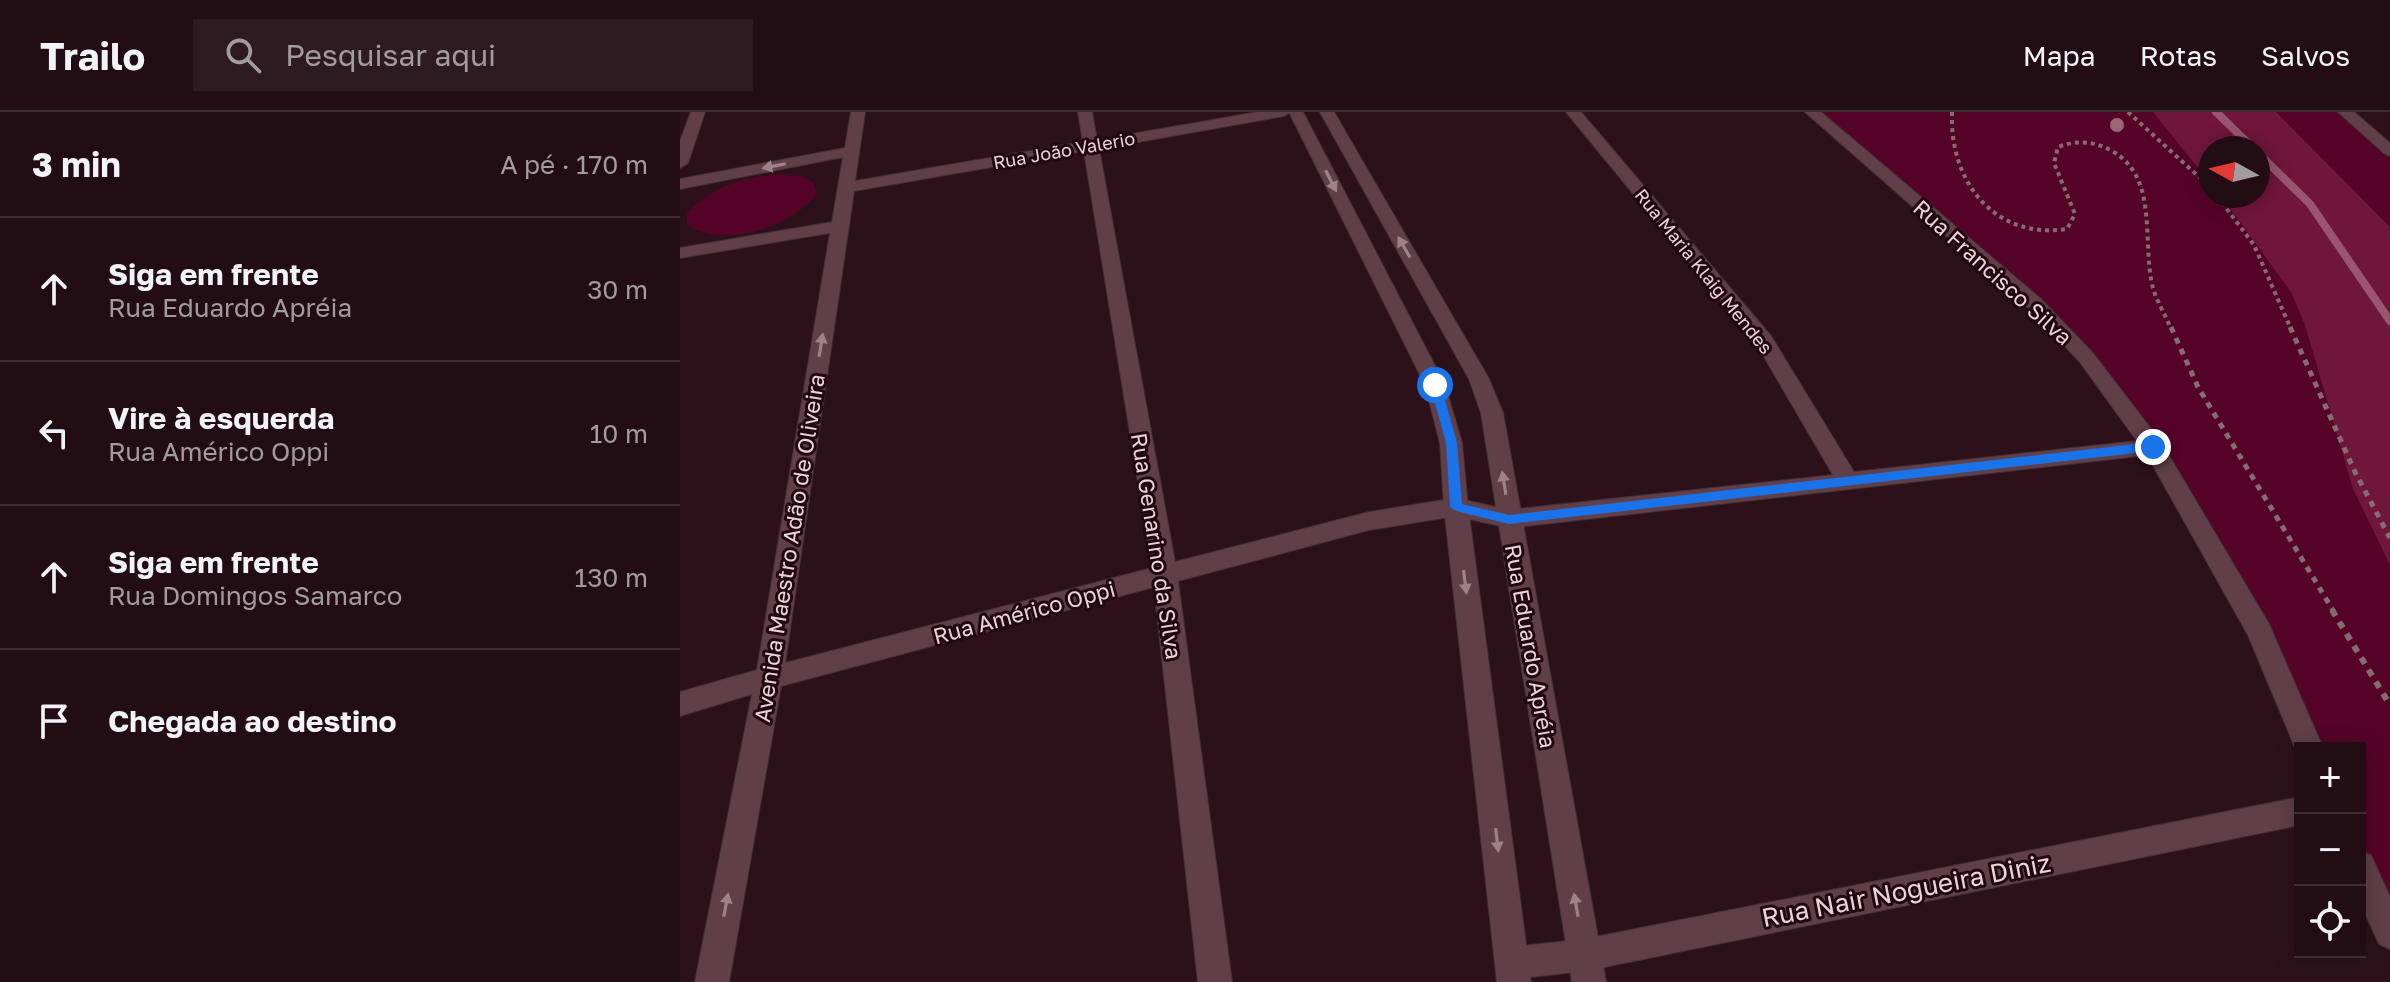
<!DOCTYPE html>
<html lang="pt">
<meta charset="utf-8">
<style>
body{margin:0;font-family:"Golos Text",sans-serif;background:#2e1b22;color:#f1f3f6}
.controls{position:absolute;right:24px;bottom:24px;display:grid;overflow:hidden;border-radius:0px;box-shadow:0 4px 20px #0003}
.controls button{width:72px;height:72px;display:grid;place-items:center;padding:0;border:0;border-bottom:2px solid #3f2d34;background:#220d14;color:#f1f3f6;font:40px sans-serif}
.compass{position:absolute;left:1518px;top:24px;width:72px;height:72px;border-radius:50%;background:#220d14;box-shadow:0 4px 20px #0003;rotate:278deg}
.stop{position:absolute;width:24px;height:24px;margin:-18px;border:6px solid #1a73e8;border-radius:50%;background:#fff}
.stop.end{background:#1a73e8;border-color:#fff;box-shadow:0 2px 8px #0008}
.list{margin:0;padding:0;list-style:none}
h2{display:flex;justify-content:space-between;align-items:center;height:104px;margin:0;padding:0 32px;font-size:34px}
h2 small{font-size:26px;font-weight:400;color:#a29ca0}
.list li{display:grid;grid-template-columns:52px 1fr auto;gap:24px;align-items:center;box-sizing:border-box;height:144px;padding:0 32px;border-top:2px solid #3f2d34}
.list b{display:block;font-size:30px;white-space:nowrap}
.list p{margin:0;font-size:26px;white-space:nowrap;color:#a29ca0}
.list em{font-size:26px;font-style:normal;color:#a29ca0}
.icon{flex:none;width:44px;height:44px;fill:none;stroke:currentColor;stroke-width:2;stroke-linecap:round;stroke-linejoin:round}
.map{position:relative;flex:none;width:1710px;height:870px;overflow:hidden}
header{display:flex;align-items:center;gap:48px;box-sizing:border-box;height:112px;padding:0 40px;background:#220d14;border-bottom:2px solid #3f2d34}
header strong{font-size:38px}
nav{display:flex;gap:44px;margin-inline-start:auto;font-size:28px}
.search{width:560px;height:72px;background:#2e1b22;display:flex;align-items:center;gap:20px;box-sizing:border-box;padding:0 28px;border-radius:0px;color:#a29ca0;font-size:30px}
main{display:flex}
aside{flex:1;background:#220d14}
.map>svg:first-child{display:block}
.green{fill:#550428}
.forest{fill:#71163b}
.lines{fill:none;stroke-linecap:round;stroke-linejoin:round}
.stream{stroke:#9b566f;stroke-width:8}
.street-casing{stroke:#432f34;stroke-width:2}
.secondary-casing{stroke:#432f34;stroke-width:2}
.path-far2{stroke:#856c73;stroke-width:4;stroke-dasharray:4 4;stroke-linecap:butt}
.path-far1{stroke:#856c73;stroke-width:5;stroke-dasharray:6 6;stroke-linecap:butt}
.path{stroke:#856c73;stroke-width:6;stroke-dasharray:7 7;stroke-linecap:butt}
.street{fill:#603f48;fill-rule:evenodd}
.secondary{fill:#603f48;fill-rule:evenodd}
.tree{fill:#9d6675}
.oneway{fill:#9e8289}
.route{fill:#1a73e8}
.labels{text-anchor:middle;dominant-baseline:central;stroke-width:6;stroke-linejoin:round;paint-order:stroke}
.far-street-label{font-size:18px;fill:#e9d4d9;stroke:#230811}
.street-label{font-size:22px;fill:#e9d4d9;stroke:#230811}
.near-street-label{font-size:26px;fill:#e9d4d9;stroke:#230811}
</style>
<header>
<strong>Trailo</strong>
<div class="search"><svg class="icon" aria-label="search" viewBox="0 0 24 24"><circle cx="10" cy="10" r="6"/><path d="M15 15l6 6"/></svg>Pesquisar aqui</div>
<nav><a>Mapa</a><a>Rotas</a><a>Salvos</a></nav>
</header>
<main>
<aside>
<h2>3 min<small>A pé · 170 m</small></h2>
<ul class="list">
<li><svg class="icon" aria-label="ahead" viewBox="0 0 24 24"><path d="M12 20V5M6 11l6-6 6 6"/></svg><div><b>Siga em frente</b><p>Rua Eduardo Apréia</p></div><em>30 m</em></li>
<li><svg class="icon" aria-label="left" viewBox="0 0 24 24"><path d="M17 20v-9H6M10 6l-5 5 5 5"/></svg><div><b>Vire à esquerda</b><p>Rua Américo Oppi</p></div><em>10 m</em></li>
<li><svg class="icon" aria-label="ahead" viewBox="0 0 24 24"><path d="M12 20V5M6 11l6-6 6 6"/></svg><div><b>Siga em frente</b><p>Rua Domingos Samarco</p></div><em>130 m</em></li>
<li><svg class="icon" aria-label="arrive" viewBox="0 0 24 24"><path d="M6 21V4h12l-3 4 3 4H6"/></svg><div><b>Chegada ao destino</b></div></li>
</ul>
</aside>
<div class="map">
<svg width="1710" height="870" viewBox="0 0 1710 870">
<rect width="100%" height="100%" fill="#2d111a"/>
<!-- green -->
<g class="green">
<path d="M1132,0H1473L1530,71V84H1541L1611,179L1625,213L1673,377L1710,453V821L1680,754V636H1629L1580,520L1406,245Z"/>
<path d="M1596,0H1665L1710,39V115Z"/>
<path d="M98,62L121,64L134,71L137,82C109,116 46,137 7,113V101C32,74 63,66 98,62Z"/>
</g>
<!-- forest -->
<path class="forest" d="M1473,0H1596L1710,115V453L1673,377L1625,213L1611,180L1541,84H1578V36H1530V71Z"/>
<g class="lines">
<!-- stream -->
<g class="stream">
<path d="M1536,0L1573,36"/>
<path d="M1578,41L1630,92L1710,209"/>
</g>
<defs>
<g id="street">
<path d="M11,0H25L8,51L0,56V29Z"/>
<path d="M171,0H185L175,69L403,30L398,0H412L417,28L578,0H611L604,4L419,37L495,450L689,400L776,386L829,398L1153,363L1076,231L886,0H901L1091,224L1174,360L1457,329L1399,249L1347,195L1125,0H1141L1361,187L1413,241L1481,330L1589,512L1643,636H1620L1619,645L1568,523L1467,343L829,416L776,404L689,418L498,469L552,870H518L474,475L101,574L49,870H15L72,582L0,604V580L77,558L150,121L0,146V136L152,110L163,45L0,77V67L165,36ZM404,39L472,456L105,551L174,79Z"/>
<path d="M1658,0H1674L1710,31V44L1705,42Z"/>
<path d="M1620,685V713L905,859L832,867L820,863L816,851L820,839L832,835L905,827Z"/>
<path d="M1680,739L1691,743L1710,785V837L1699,832L1680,790Z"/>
</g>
<g id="secondary">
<path d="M609,0H623L765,273L782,331L788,395L851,870H817L764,395L760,331L745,273Z"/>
<path d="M640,0H654L809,267L823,301L926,870H892L801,301L789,267Z"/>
</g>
</defs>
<!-- street casing -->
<use href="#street" class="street-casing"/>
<!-- secondary casing -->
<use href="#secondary" class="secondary-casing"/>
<!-- path-far2 -->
<g class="path-far2">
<path d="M1272,0C1269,69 1314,128 1387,117L1395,102L1374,51L1378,35C1396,28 1414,29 1432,39C1480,66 1461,131 1473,176C1477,190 1486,204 1491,217"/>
<path d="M1448,0L1530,75"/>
<path d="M1537,84L1574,133L1611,217"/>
</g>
<!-- path-far1 -->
<g class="path-far1">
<path d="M1491,215L1518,275L1654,500"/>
<path d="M1610,215L1675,360L1710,426"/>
</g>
<!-- path -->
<path class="path" d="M1652,498L1710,593"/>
<!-- street -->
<use href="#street" class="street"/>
<!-- secondary -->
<use href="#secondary" class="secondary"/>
</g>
<!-- trees -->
<circle class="tree" cx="1437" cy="13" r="7"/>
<!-- one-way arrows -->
<defs><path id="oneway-solid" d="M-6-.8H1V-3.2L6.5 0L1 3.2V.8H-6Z" transform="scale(2)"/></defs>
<g class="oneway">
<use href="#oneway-solid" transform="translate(94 54) rotate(169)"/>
<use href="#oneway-solid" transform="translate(651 69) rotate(63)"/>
<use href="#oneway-solid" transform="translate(724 135) rotate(-120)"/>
<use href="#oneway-solid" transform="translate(141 233) rotate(-81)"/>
<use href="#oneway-solid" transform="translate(824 371) rotate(-99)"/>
<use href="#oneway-solid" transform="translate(785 470) rotate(83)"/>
<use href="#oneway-solid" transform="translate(817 728) rotate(83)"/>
<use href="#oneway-solid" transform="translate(46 793) rotate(-79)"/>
<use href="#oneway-solid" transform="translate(896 793) rotate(-100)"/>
</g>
<!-- route -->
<path class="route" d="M755,269L761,273L777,331L782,392L829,403L1473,330L1479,335L1473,339L829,412L776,399L770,395L766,331L750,273Z"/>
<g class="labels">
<!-- far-street labels -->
<g class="far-street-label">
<text transform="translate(384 38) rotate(-10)">Rua João Valerio</text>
<text transform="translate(1024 159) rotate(51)">Rua Maria Klaig Mendes</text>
</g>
<!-- street labels -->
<g class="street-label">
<text transform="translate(1313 160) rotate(42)">Rua Francisco Silva</text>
<text transform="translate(477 434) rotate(81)">Rua Genarino da Silva</text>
<text transform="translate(109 436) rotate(-81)">Avenida Maestro Adão de Oliveira</text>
<text transform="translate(344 500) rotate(-15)">Rua Américo Oppi</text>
<text transform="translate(851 534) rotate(80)">Rua Eduardo Apréia</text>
</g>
<!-- near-street labels -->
<g class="near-street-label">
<text transform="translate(1226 778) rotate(-11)">Rua Nair Nogueira Diniz</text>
</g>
</g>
</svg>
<div class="controls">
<button>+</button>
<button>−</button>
<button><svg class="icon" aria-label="locate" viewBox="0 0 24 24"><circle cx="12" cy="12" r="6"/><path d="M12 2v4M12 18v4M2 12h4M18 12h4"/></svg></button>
</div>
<svg class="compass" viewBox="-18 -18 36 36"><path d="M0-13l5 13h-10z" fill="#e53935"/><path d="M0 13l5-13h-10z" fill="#a29ca0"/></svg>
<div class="stop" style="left:755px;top:273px"></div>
<div class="stop end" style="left:1473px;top:335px"></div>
</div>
</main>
